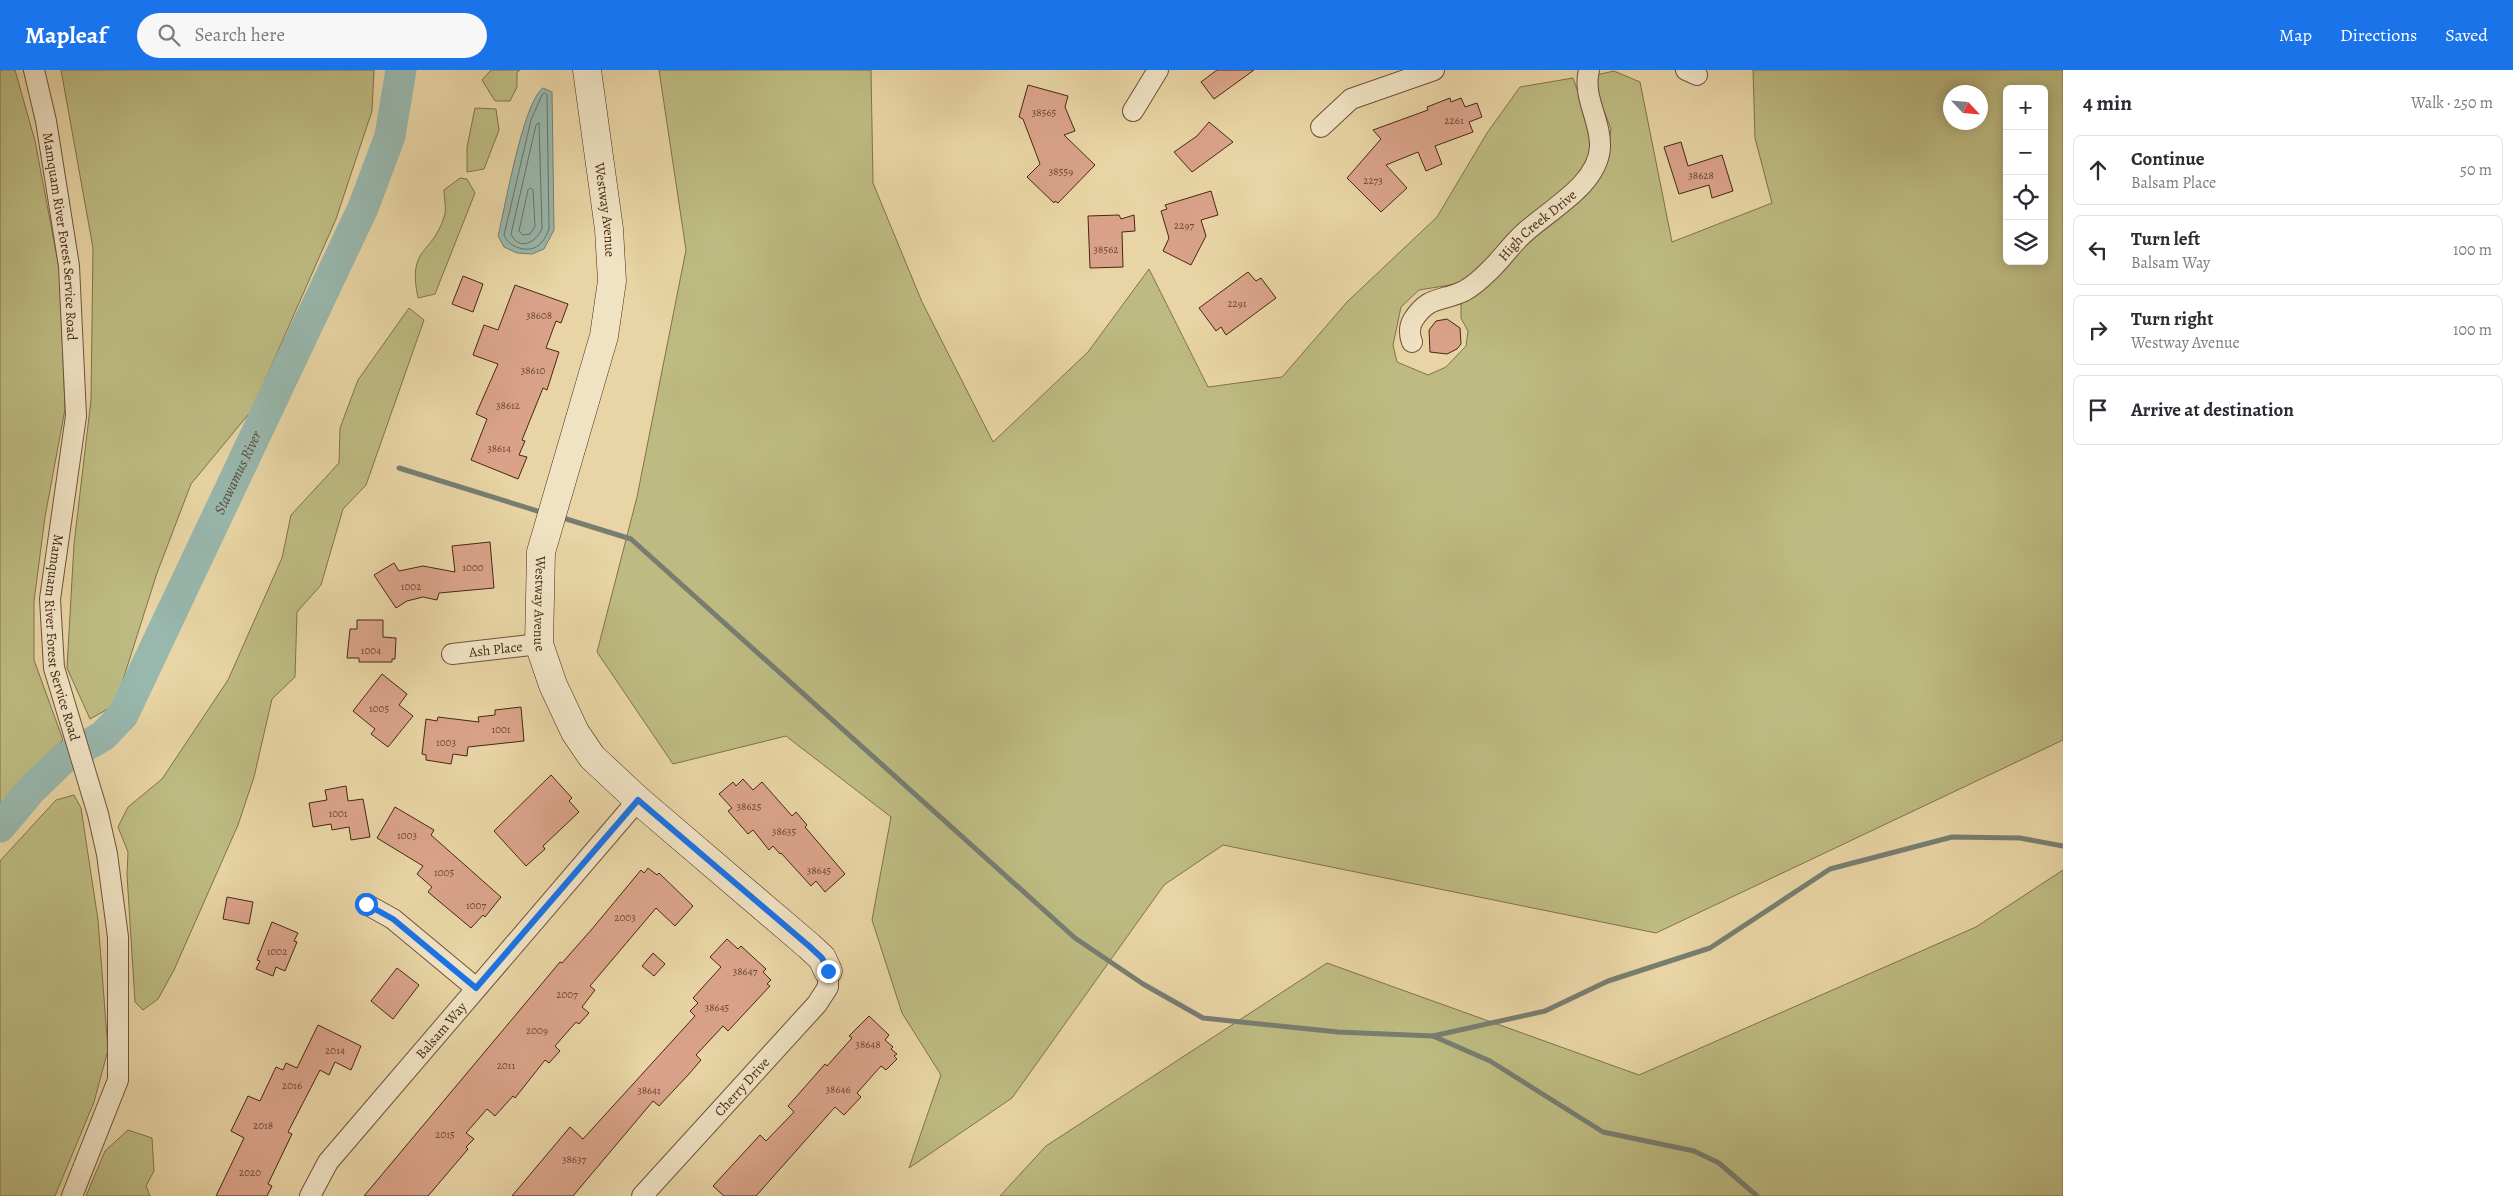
<!DOCTYPE html>
<meta charset="utf-8">
<style>
body{margin:0;font-family:Alegreya,serif;background:#f7f7f7;color:#2b2b33}
.controls{position:absolute;right:15px;top:15px;display:grid;overflow:hidden;border-radius:8px;box-shadow:0 2px 12px #0003}
.controls button{width:45px;height:45px;display:grid;place-items:center;padding:0;border:0;border-bottom:1px solid #e1e1e2;background:#fff;color:#2b2b33;font:25px sans-serif}
.compass{position:absolute;left:1943px;top:15px;width:45px;height:45px;border-radius:50%;background:#fff;box-shadow:0 2px 12px #0003;rotate:116deg}
.stop{position:absolute;width:15px;height:15px;margin:-11px;border:4px solid #1a73e8;border-radius:50%;background:#fff}
.stop.end{background:#1a73e8;border-color:#fff;box-shadow:0 1px 5px #0008}
.list{margin:0;padding:0;list-style:none}
h2{display:flex;justify-content:space-between;align-items:center;height:65px;margin:0;padding:0 20px;font-size:21px}
h2 small{font-size:16px;font-weight:400;color:#7c7c81}
.list li{display:grid;grid-template-columns:32px 1fr auto;gap:15px;align-items:center;box-sizing:border-box;height:70px;margin:0 10px 10px;padding:0 10px;border:1px solid #e1e1e2;border-radius:8px}
.list b{display:block;font-size:19px;white-space:nowrap}
.list p{margin:0;font-size:16px;white-space:nowrap;color:#7c7c81}
.list em{font-size:16px;font-style:normal;color:#7c7c81}
.icon{flex:none;width:28px;height:28px;fill:none;stroke:currentColor;stroke-width:2;stroke-linecap:round;stroke-linejoin:round}
.map{position:relative;flex:none;width:2063px;height:1126px;overflow:hidden}
header{display:flex;align-items:center;gap:30px;box-sizing:border-box;height:70px;padding:0 25px;background:#1a73e8;color:#fff}
header strong{font-size:24px}
nav{display:flex;gap:28px;margin-inline-start:auto;font-size:18px}
.search{width:350px;height:45px;background:#f7f7f7;display:flex;align-items:center;gap:12px;box-sizing:border-box;padding:0 18px;border-radius:28px;color:#7c7c81;font-size:19px}
main{display:flex}
aside{flex:1;background:#fff}
.map>svg:first-child{display:block}
.green{fill:#bdbb81;stroke:#82714c;fill-rule:evenodd}
.water{fill:#98b7ad;stroke:#787d71}
.lines{fill:none;stroke-linecap:round;stroke-linejoin:round}
.shore{stroke:#706f62;stroke-width:1}
.stream{stroke:#787d71;stroke-width:5}
.river{stroke:#98b7ad;stroke-width:31}
.building{fill:#daa389;stroke:#472718}
.street-casing{stroke:#6f523b;stroke-width:22}
.secondary-casing{stroke:#472718;stroke-width:29}
.street{stroke:#f0e3c4;stroke-width:20}
.secondary{stroke:#f0e3c4;stroke-width:28}
.route{stroke:#1a73e8;stroke-width:6}
.labels{text-anchor:middle;dominant-baseline:central;stroke-width:5;stroke-linejoin:round;paint-order:stroke}
.number-label{font-size:11px;fill:#6c4634}
.street-label{font-size:14px;fill:#472718;stroke:#f0e3c4}
.water-label{font-size:15px;font-style:italic;fill:#5b4b3d;stroke:#f0e3c4}
</style>
<header>
<strong>Mapleaf</strong>
<div class="search"><svg class="icon" aria-label="search" viewBox="0 0 24 24"><circle cx="10" cy="10" r="6"/><path d="M15 15l6 6"/></svg>Search here</div>
<nav><a>Map</a><a>Directions</a><a>Saved</a></nav>
</header>
<main>
<div class="map">
<svg width="2063" height="1126" viewBox="0 0 2063 1126">
<rect width="100%" height="100%" fill="#e8d4a4"/>
<filter id="stains"><feTurbulence type="fractalNoise" baseFrequency=".004" numOctaves="4"/><feColorMatrix values="0 0 0 0 .2 0 0 0 0 .09 0 0 0 0 .02 0 0 0 .5 -.17"/></filter>
<radialGradient id="worn" r=".72"><stop offset=".6" stop-color="#630" stop-opacity="0"/><stop offset="1" stop-color="#630" stop-opacity=".3"/></radialGradient>
<!-- green -->
<g class="green">
<path d="M0,0H15L35,71L60,203L65,339L45,447L34,531V590L63,670L0,733Z"/>
<path d="M61,0H374L372,41L336,149L252,340L191,414L157,503L115,635L90,649L67,598L74,474L91,330L93,178Z"/>
<path d="M491,0H520L517,2V17L510,31H495L482,10Z"/>
<path d="M659,0H871L873,113L922,232L993,372L1088,282L1149,199L1208,317L1282,307L1347,232L1437,147L1487,63L1520,17L1573,8L1590,55L1593,83L1583,105L1463,213L1419,220L1401,237L1393,275L1397,292L1428,305L1446,297L1466,276L1468,261L1461,248V228L1522,173L1584,126L1600,108L1607,86L1611,59L1599,28L1596,5L1614,1L1640,12L1672,172L1772,133L1755,68L1753,0H2063V670L1656,863L1223,775L1164,815L1012,1028L909,1098L941,1005L902,943L872,850L891,747L786,666L673,694L597,582L637,427L686,180ZM2007,19H2044V191H2007ZM1950,22H1980V52H1950Z"/>
<path d="M475,38L496,39L499,60L484,99L467,102V77Z"/>
<path d="M460,108L467,109L475,123L435,224L418,228C407,176 432,186 444,147C447,140 444,128 444,120Z"/>
<path d="M409,238L424,250L366,415L343,439L321,515L297,542L295,607L272,629L254,707L238,755L174,900L158,929L143,940L135,932L127,805L128,782L118,757L128,737L162,709L228,610L282,488L291,445L339,393L340,358L358,310Z"/>
<path d="M74,725L81,738L98,850L108,980L94,1032L55,1126H0V791L56,730Z"/>
<path d="M2063,800V1126H1000L1046,1076L1327,893L1639,1005L1976,857Z"/>
<path d="M128,1060L152,1068L154,1101L146,1116L150,1126H86L105,1081Z"/>
</g>
<!-- water -->
<path class="water" d="M543,18L552,22L554,160L544,179L532,184L517,183L504,177L498,166C505,138 523,32 543,18Z"/>
<g class="lines">
<!-- shore -->
<g class="shore">
<path d="M545,23L547,25L549,159C547,164 545,169 541,173C531,185 509,178 504,165L531,50L542,25Z"/>
<path d="M539,53L542,158C537,172 519,182 511,164L536,55Z"/>
<path d="M531,118L533,120L535,156L530,164L523,165L519,161L528,120Z"/>
</g>
<!-- stream -->
<g class="stream">
<path d="M399,398L544,443"/>
<path d="M560,447L631,469L1075,868L1143,914L1203,948L1338,962L1433,966L1490,991L1603,1062L1694,1081L1719,1093L1757,1126"/>
<path d="M1433,966L1545,941L1608,911L1710,878L1830,799L1952,767L2020,768L2063,776"/>
</g>
<!-- river -->
<path class="river" id="s1" d="M0,757L31,720L63,689L103,666L123,645L363,138L390,66L401,0"/>
</g>
<!-- building -->
<g class="building">
<path d="M1217,0H1254L1214,29L1201,12Z"/>
<path d="M1028,15L1068,26L1065,37L1075,61L1064,65L1095,95L1058,133L1055,131L1054,133L1027,107L1040,94L1023,49L1019,47Z"/>
<path d="M1450,28L1451,32L1461,28L1465,37L1477,33L1482,47L1469,52L1473,62L1435,76L1442,94L1426,101L1418,82L1386,95L1407,118L1381,142L1347,108L1381,69L1373,60L1428,40L1427,37Z"/>
<path d="M1209,52L1233,72L1192,102L1174,82L1197,66Z"/>
<path d="M1681,72L1688,96L1722,85L1733,121L1712,128L1709,115L1679,124L1664,77Z"/>
<path d="M1211,121L1218,145L1201,150L1206,166L1191,195L1163,181L1169,168L1161,141L1167,139L1165,135Z"/>
<path d="M1119,145L1121,149L1134,145L1135,161L1122,162L1123,197L1090,198L1088,146Z"/>
<path d="M1248,202L1256,211L1261,208L1276,228L1226,265L1221,257L1216,261L1199,238Z"/>
<path d="M463,206L483,214L473,242L452,234Z"/>
<path d="M515,215L568,234L561,253L556,251L546,278L559,282L547,320L543,318L522,370L525,371L519,385L527,387L518,409L471,390L487,349L476,344L498,294L473,285L484,255L498,260Z"/>
<path d="M1447,249L1460,258L1461,274L1457,279L1447,284L1430,282L1429,260L1436,251Z"/>
<path d="M490,472L494,518L439,523L437,530L423,527L407,531L396,538L374,505L394,493L399,501L423,496L455,502L452,476Z"/>
<path d="M357,550H383V567L396,568L395,589H392V592H359V588H347L350,559H357Z"/>
<path d="M382,604L407,624L399,635L413,646L388,677L371,664L375,659L353,641Z"/>
<path d="M521,637L524,671L468,677L467,686L453,684L451,694L426,690V685L422,684L426,649L437,651L438,647L479,652L478,647L495,645V640Z"/>
<path d="M551,705L572,728L569,731L579,742L543,776L545,779L526,796L494,761Z"/>
<path d="M743,709L753,720L762,712L792,746L796,742L807,755L805,757L845,804L825,822L816,811L811,816L781,783L780,784L773,776L769,780L753,760L748,764L728,741L732,738L719,724L733,712L736,716Z"/>
<path d="M346,716L348,731L363,729L370,767L351,770L349,757L332,760L331,754L313,757L309,733L327,730L325,720Z"/>
<path d="M395,737L434,760L431,765L501,827L485,847L483,845L471,858L428,822L432,817L417,804L423,796L377,768Z"/>
<path d="M648,798L657,805L659,803L693,836L675,856L656,838L590,916L595,920L582,937L589,943L579,954L576,952L555,976L560,981L549,993L545,990L515,1028L513,1026L495,1046L487,1039L466,1063L474,1069L466,1077L468,1079L428,1126H364L560,892L562,893L592,859L641,800L644,803Z"/>
<path d="M227,827L253,832L249,854L223,849Z"/>
<path d="M272,852L298,863L294,871L297,872L285,901L276,897L273,906L256,899L260,891L257,890Z"/>
<path d="M727,869L738,879L741,876L766,899L763,902L771,910L767,914L770,916L728,961L723,956L696,985L701,990L689,1004L659,1036L653,1031L573,1126H512L570,1057L583,1069L695,946L690,941L698,933L693,928L721,897L710,887Z"/>
<path d="M653,883L665,894L654,906L642,896Z"/>
<path d="M397,898L419,915L393,949L371,931Z"/>
<path d="M869,946L889,965L885,970L893,977L891,979L897,984L894,986L897,989L886,1000L881,996L857,1023L861,1027L844,1045L835,1037L756,1126H724L713,1116L760,1065L766,1071L794,1042L788,1036L825,994L827,996L852,968L849,966Z"/>
<path d="M318,955L361,976L351,1000L335,992L329,1005L320,1000L288,1062L292,1064L268,1114L272,1116L267,1126H216L244,1068L231,1061L248,1026L260,1031L276,997L283,1000L286,993L297,998Z"/>
</g>
<g class="lines">
<defs>
<g id="street">
<path id="s2" d="M34,0L46,51L69,196L76,346L50,529L54,598L98,744L107,784L118,867V1010L72,1126"/>
<path d="M1686,0L1697,5"/>
<path d="M1133,41L1158,0"/>
<path d="M1321,57L1351,29L1434,0"/>
<path id="s3" d="M1412,272C1409,264 1409,257 1413,250C1429,225 1441,232 1464,221C1473,216 1481,209 1488,202C1499,192 1508,179 1519,168C1544,142 1598,117 1600,77C1601,50 1582,27 1589,0"/>
<path id="s4" d="M452,584L539,574"/>
<path d="M366,834L393,849L476,918"/>
<path id="s5" d="M310,1126L328,1092L638,730"/>
<path id="s6" d="M642,1126L817,934L828,917V901"/>
</g>
<g id="secondary">
<path id="s7" d="M587,0L609,159L612,211L604,266L541,482L539,574L553,615L575,662L592,687L638,730L809,876L822,888L828,901"/>
</g>
</defs>
<!-- street casing -->
<use href="#street" class="street-casing"/>
<!-- secondary casing -->
<use href="#secondary" class="secondary-casing"/>
<!-- street -->
<use href="#street" class="street"/>
<!-- secondary -->
<use href="#secondary" class="secondary"/>
</g>
<g class="lines">
<!-- route -->
<path class="route" d="M366,834L393,849L476,918L638,730L809,876L822,888L828,901"/>
</g>
<g class="labels">
<!-- number labels -->
<g class="number-label">
<text x="1044" y="42">38565</text>
<text x="1454" y="50">2261</text>
<text x="1061" y="101">38559</text>
<text x="1701" y="105">38628</text>
<text x="1373" y="110">2273</text>
<text x="1184" y="155">2297</text>
<text x="1106" y="179">38562</text>
<text x="1237" y="233">2291</text>
<text x="539" y="245">38608</text>
<text x="533" y="300">38610</text>
<text x="508" y="335">38612</text>
<text x="499" y="378">38614</text>
<text x="473" y="497">1000</text>
<text x="411" y="516">1002</text>
<text x="371" y="580">1004</text>
<text x="379" y="638">1005</text>
<text x="501" y="659">1001</text>
<text x="446" y="672">1003</text>
<text x="749" y="736">38625</text>
<text x="338" y="743">1001</text>
<text x="784" y="761">38635</text>
<text x="407" y="765">1003</text>
<text x="819" y="800">38645</text>
<text x="444" y="802">1005</text>
<text x="476" y="835">1007</text>
<text x="625" y="847">2003</text>
<text x="277" y="881">1002</text>
<text x="745" y="901">38647</text>
<text x="567" y="924">2007</text>
<text x="717" y="937">38645</text>
<text x="537" y="960">2009</text>
<text x="868" y="974">38648</text>
<text x="335" y="980">2014</text>
<text x="506" y="995">2011</text>
<text x="292" y="1015">2016</text>
<text x="838" y="1019">38646</text>
<text x="649" y="1020">38641</text>
<text x="263" y="1055">2018</text>
<text x="445" y="1064">2015</text>
<text x="574" y="1089">38637</text>
<text x="250" y="1102">2020</text>
</g>
<!-- street labels -->
<g class="street-label">
<text stroke="none"><textPath href="#s7" startOffset="141">Westway Avenue</textPath></text>
<text stroke="none"><textPath href="#s3" startOffset="182">High Creek Drive</textPath></text>
<text stroke="none"><textPath href="#s2" startOffset="169">Mamquam River Forest Service Road</textPath></text>
<text stroke="none"><textPath href="#s7" startOffset="545">Westway Avenue</textPath></text>
<text stroke="none"><textPath href="#s2" startOffset="574">Mamquam River Forest Service Road</textPath></text>
<text stroke="none"><textPath href="#s4" startOffset="44">Ash Place</textPath></text>
<text stroke="none"><textPath href="#s5" startOffset="212">Balsam Way</textPath></text>
<text stroke="none"><textPath href="#s6" startOffset="148">Cherry Drive</textPath></text>
</g>
<!-- water labels -->
<g class="water-label">
<text stroke="none"><textPath href="#s1" startOffset="436">Stawamus River</textPath></text>
</g>
</g>
<rect width="100%" height="100%" filter="url(#stains)"/>
<rect width="100%" height="100%" fill="url(#worn)"/>
</svg>
<div class="controls">
<button>+</button>
<button>−</button>
<button><svg class="icon" aria-label="locate" viewBox="0 0 24 24"><circle cx="12" cy="12" r="6"/><path d="M12 2v4M12 18v4M2 12h4M18 12h4"/></svg></button>
<button><svg class="icon" aria-label="layers" viewBox="0 0 24 24"><path d="M12 4l9 5-9 5-9-5zM3 14l9 5 9-5"/></svg></button>
</div>
<svg class="compass" viewBox="-18 -18 36 36"><path d="M0-13l5 13h-10z" fill="#e53935"/><path d="M0 13l5-13h-10z" fill="#7c7c81"/></svg>
<div class="stop" style="left:366px;top:834px"></div>
<div class="stop end" style="left:828px;top:901px"></div>
</div>
<aside>
<h2>4 min<small>Walk · 250 m</small></h2>
<ul class="list">
<li><svg class="icon" aria-label="ahead" viewBox="0 0 24 24"><path d="M12 20V5M6 11l6-6 6 6"/></svg><div><b>Continue</b><p>Balsam Place</p></div><em>50 m</em></li>
<li><svg class="icon" aria-label="left" viewBox="0 0 24 24"><path d="M17 20v-9H6M10 6l-5 5 5 5"/></svg><div><b>Turn left</b><p>Balsam Way</p></div><em>100 m</em></li>
<li><svg class="icon" aria-label="right" viewBox="0 0 24 24"><path d="M7 20v-9h11M14 6l5 5-5 5"/></svg><div><b>Turn right</b><p>Westway Avenue</p></div><em>100 m</em></li>
<li><svg class="icon" aria-label="arrive" viewBox="0 0 24 24"><path d="M6 21V4h12l-3 4 3 4H6"/></svg><div><b>Arrive at destination</b></div></li>
</ul>
</aside>
</main>
